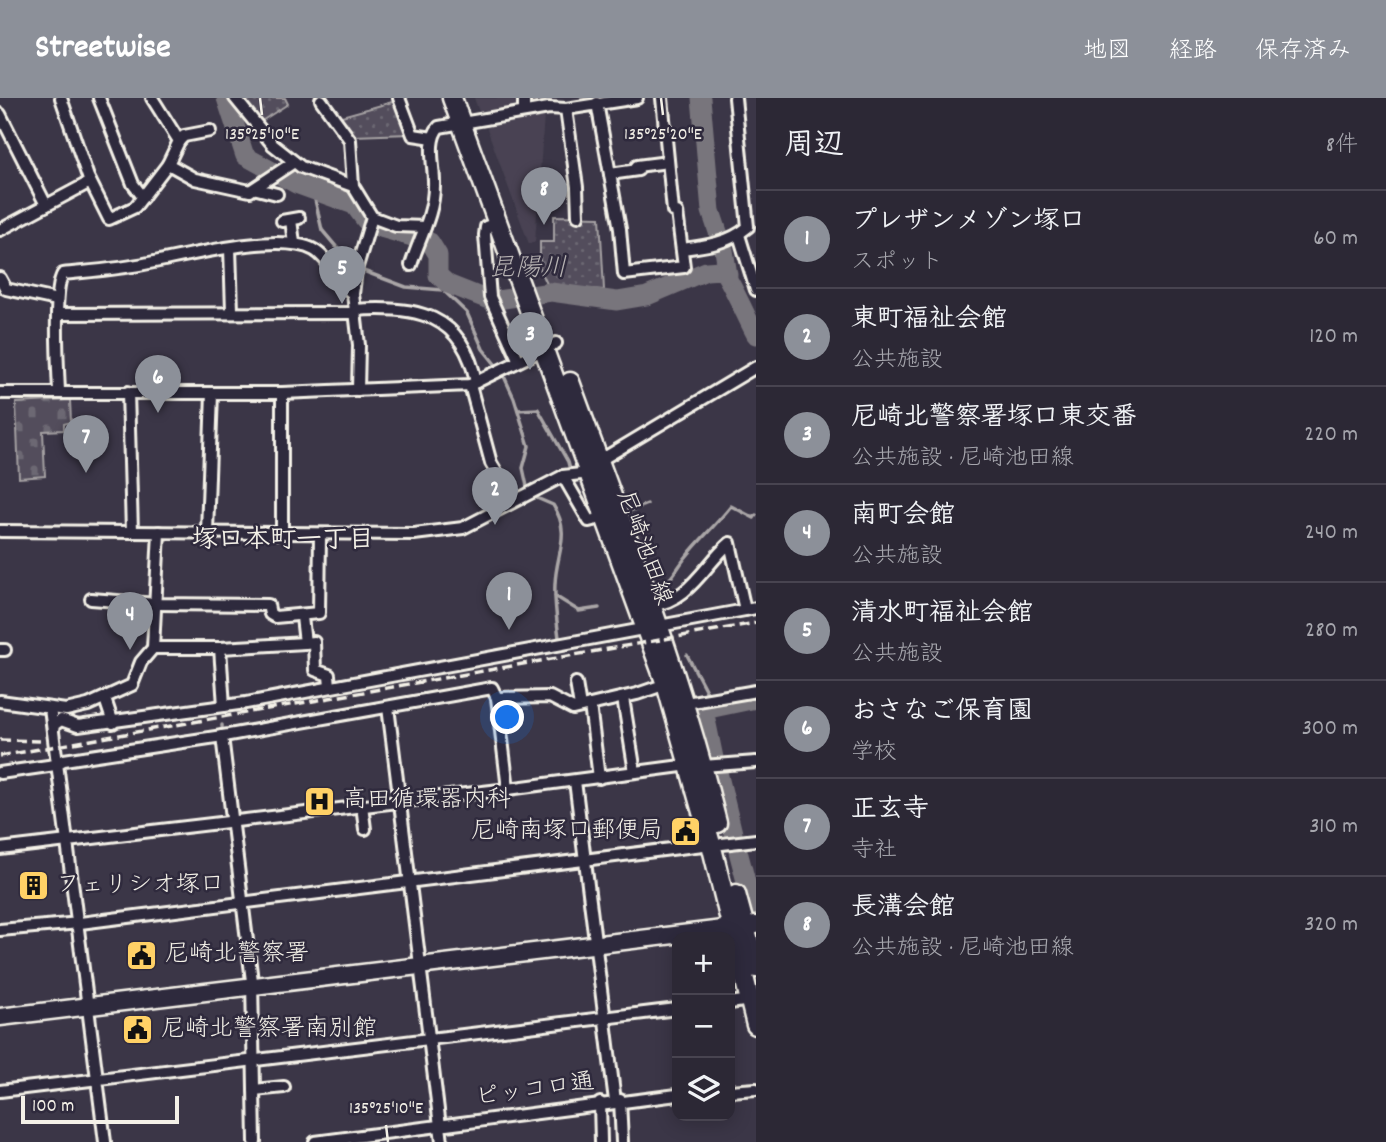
<!DOCTYPE html>
<html lang="ja">
<meta charset="utf-8">
<style>
body{margin:0;font-family:Dekko,"Klee One",sans-serif;background:#34303d;color:#f1f3f6}
.controls{position:absolute;right:21px;bottom:21px;display:grid;overflow:hidden;border-radius:14px;box-shadow:0 4px 18px #0003}
.controls button{width:63px;height:63px;display:grid;place-items:center;padding:0;border:0;border-bottom:2px solid #484450;background:#2c2835;color:#f1f3f6;font:35px sans-serif}
.scale{position:absolute;left:21px;bottom:18px;width:158px;box-sizing:border-box;padding-left:7px;border:4px solid #f4f1e8;border-top:0;font-size:19px;line-height:24px;white-space:nowrap;color:#f4f1e8;-webkit-text-stroke:5px #2f2a3d;paint-order:stroke}
.you{position:absolute;left:508px;top:620px;width:24px;height:24px;margin:-18px;border:5px solid #fff;border-radius:50%;background:#1a73e8;box-shadow:0 0 0 10px #1a73e833}
.badge{display:grid;place-items:center;width:46px;height:46px;border-radius:50%;background:#8c9099;color:#fff;font-size:23px;font-weight:700}
.pin{position:absolute;translate:-50% -58px;filter:drop-shadow(0 2px 4px #0008)}
.pin::after{content:'';position:absolute;top:37px;width:24px;height:21px;background:inherit;clip-path:polygon(0 0,100% 0,50% 100%)}
.list{margin:0;padding:0;list-style:none}
h2{display:flex;justify-content:space-between;align-items:center;height:91px;margin:0;padding:0 28px;font-size:30px}
h2 small{font-size:23px;font-weight:400;color:#a6a6ad}
.list li{display:grid;grid-template-columns:46px 1fr auto;gap:21px;align-items:center;box-sizing:border-box;height:98px;padding:0 28px;border-top:2px solid #484450}
.list b{display:block;font-size:26px;white-space:nowrap}
.list p{margin:0;font-size:23px;white-space:nowrap;color:#a6a6ad}
.list em{font-size:23px;font-style:normal;color:#a6a6ad}
.icon{flex:none;width:38px;height:38px;fill:none;stroke:currentColor;stroke-width:2;stroke-linecap:round;stroke-linejoin:round}
.map{position:relative;flex:none;width:756px;height:1044px;overflow:hidden}
header{display:flex;align-items:center;gap:42px;box-sizing:border-box;height:98px;padding:0 35px;background:#8c9099;color:#fff}
header strong{font-size:33px}
nav{display:flex;gap:38px;margin-inline-start:auto;font-size:24px}
main{display:flex}
aside{flex:1;background:#2c2835}
.map>svg:first-child{display:block}
.built{fill:#484352}
.cemetery{fill:url(#cemetery-stones);stroke:#a4a0a2;stroke-width:2}
.park{fill:url(#park-dots);stroke:#a4a0a2;stroke-width:2}
.lines{fill:none;stroke-linecap:round;stroke-linejoin:round}
.stream{stroke:#aaa6a7;stroke-width:3.5}
.river{stroke:#78747b;stroke-width:19}
.street-casing{stroke:#f4f1e8;stroke-width:16}
.secondary-casing{stroke:#f4f1e8;stroke-width:21}
.primary-casing{stroke:#f4f1e8;stroke-width:23}
.street{stroke:#2f2a3d;stroke-width:10}
.secondary{stroke:#2f2a3d;stroke-width:16}
.primary{stroke:#2f2a3d;stroke-width:18}
.rail{stroke:#f4f1e8;stroke-width:3.5;stroke-dasharray:10 5;stroke-linecap:butt}
.ticks{fill:none;stroke:#f4f1e8;stroke-width:2.5}
.labels{text-anchor:middle;dominant-baseline:central;stroke-width:5;stroke-linejoin:round;paint-order:stroke}
.street-label{font-size:24px;fill:#f4f1e8;stroke:#2f2a3d}
.poi-label{font-size:24px;fill:#f4f1e8;stroke:#2f2a3d;text-anchor:start}
.water-label{font-size:26px;font-style:italic;fill:#b6b2b2;stroke:#2f2a3d}
.neighbourhood-label{font-size:26px;font-weight:bold;fill:#f4f1e8;stroke:#2f2a3d}
.ticks-label{font-size:18px;text-anchor:middle;fill:#f4f1e8;stroke:#2f2a3d;stroke-width:5;stroke-linejoin:round;paint-order:stroke}
</style>
<header>
<strong>Streetwise</strong>
<nav><a>地図</a><a>経路</a><a>保存済み</a></nav>
</header>
<main>
<div class="map">
<svg width="756" height="1044" viewBox="0 0 756 1044">
<defs>
<pattern id="cemetery-stones" width="16" height="16" patternUnits="userSpaceOnUse" patternTransform="scale(1.75)"><rect width="16" height="16" fill="#534e5c"/><path d="M2 7V4a2 2 0 0 1 4 0v3zM10 15v-3a2 2 0 0 1 4 0v3z" fill="#6c6873"/></pattern>
<pattern id="park-dots" width="8" height="8" patternUnits="userSpaceOnUse" patternTransform="scale(1.75)"><rect width="8" height="8" fill="#534e5c"/><path d="M2 2h.1M6 6h.1" fill="none" stroke="#6c6873" stroke-width="1.8" stroke-linecap="round"/></pattern>
</defs>
<rect width="100%" height="100%" fill="#3b3647"/>
<filter id="ink" filterUnits="userSpaceOnUse"><feTurbulence type="fractalNoise" baseFrequency=".0143" numOctaves="2"/><feDisplacementMap in="SourceGraphic" scale="14" xChannelSelector="R" yChannelSelector="G"/><feConvolveMatrix kernelMatrix="1 2 1 2 8 2 1 2 1" color-interpolation-filters="sRGB"/></filter>
<g filter="url(#ink)">
<!-- built -->
<g class="built">
<path d="M474,0H521L522,13L481,19Z"/>
<path d="M544,17L535,144L529,146L485,25Z"/>
</g>
<!-- cemetery -->
<path class="cemetery" d="M70,302L71,324L64,326V332L43,333L45,378L19,380L16,305Z"/>
<!-- park -->
<g class="park">
<path d="M253,0H285L288,6L260,24L244,5Z"/>
<path d="M396,3L409,36L353,38L338,19Z"/>
<path d="M554,118L600,119L604,192L548,188L540,171V144H554Z"/>
</g>
<g class="lines">
<!-- stream -->
<g class="stream">
<path d="M313,93L322,132L349,164"/>
<path d="M358,171L406,189L443,192L467,215L483,251L503,276L514,300L529,348L523,370L528,393"/>
<path d="M518,312L538,311L568,364L574,387"/>
<path d="M532,398L553,407C572,436 556,455 555,486C554,504 557,523 559,540"/>
<path d="M630,413L647,406"/>
<path d="M660,488C673,481 677,470 686,459C700,441 717,426 731,408L754,420L756,417"/>
<path d="M555,498L579,513L599,510"/>
<path d="M687,557L706,593L708,609"/>
<path d="M222,627V629"/>
<path d="M259,992L260,1006"/>
</g>
<!-- river -->
<g class="river">
<path d="M226,0L245,58L296,86L354,107L365,122L374,128L430,144L438,157V177L448,186L491,203L551,194L617,203L647,198L706,173L721,172C728,176 749,225 756,237"/>
<path d="M701,0L711,113L724,152L728,177"/>
<path d="M714,660L704,612L756,601"/>
<path d="M718,674L733,735"/>
<path d="M738,753L754,814"/>
</g>
<defs>
<g id="street">
<path d="M61,0L88,79L109,121L135,109L168,66L179,43L152,0"/>
<path d="M99,0L133,86L143,99"/>
<path d="M235,0L273,47L301,69L353,88"/>
<path d="M399,0L413,37L433,40"/>
<path d="M321,2L350,42L353,88L372,119L396,128L425,129"/>
<path d="M597,5L620,131L624,176L684,169L677,114L673,113L662,0"/>
<path d="M566,11L577,89L578,118"/>
<path d="M524,14V0"/>
<path d="M0,16L46,107"/>
<path d="M179,43L184,38L210,33"/>
<path d="M168,66L195,81L250,93L294,64"/>
<path d="M610,76L638,72L637,68L668,64"/>
<path d="M257,91L277,96"/>
<path d="M291,122L294,145"/>
<path d="M282,123L299,120"/>
<path d="M499,124L486,129L485,137L490,199L518,261"/>
<path d="M0,132L90,84"/>
<path d="M739,137L756,192"/>
<path d="M230,150L232,213"/>
<path d="M682,151C707,148 729,145 748,129L735,0"/>
<path d="M411,167C419,141 434,116 434,88C435,70 426,43 439,29L549,10L566,11L637,0"/>
<path d="M334,176L346,167L356,174"/>
<path d="M0,180L6,191L57,202"/>
<path d="M354,212C416,207 463,216 476,284"/>
<path d="M58,216L355,215"/>
<path d="M470,287L491,365L513,402"/>
<path d="M358,292L359,247L353,196L356,172L372,119"/>
<path d="M59,293C58,271 53,190 63,176C92,173 121,171 149,165C187,158 280,133 314,152C330,161 338,184 353,196"/>
<path d="M128,294L132,434"/>
<path d="M0,295H282L470,287L556,245"/>
<path d="M563,378L589,423L606,419"/>
<path d="M0,433L414,436L463,430L563,378L590,375L599,363L756,269"/>
<path d="M207,434L212,295"/>
<path d="M282,435V295"/>
<path d="M91,501L157,506L268,507L270,516L275,519L319,515L320,436"/>
<path d="M652,507C689,504 705,466 730,445L745,512"/>
<path d="M302,519L305,545L314,544L315,572L329,577L330,589"/>
<path d="M153,550H220L305,545"/>
<path d="M220,550L224,608"/>
<path d="M0,552H5"/>
<path d="M576,585L580,609"/>
<path d="M497,600L550,599L573,611L637,596L666,586"/>
<path d="M623,600L635,674"/>
<path d="M105,601L113,625"/>
<path d="M0,603L66,612L88,607L132,587L141,564L153,550L159,434"/>
<path d="M686,605L756,593"/>
<path d="M590,607L599,680"/>
<path d="M388,609L442,1044"/>
<path d="M50,610L105,1044"/>
<path d="M53,633L54,627L61,622L78,628L246,605L756,510"/>
<path d="M222,638L252,883L255,1044"/>
<path d="M703,668L756,664"/>
<path d="M0,675L55,667L64,662L229,637L492,590L497,600L508,691"/>
<path d="M575,683L615,1003"/>
<path d="M362,707L365,731"/>
<path d="M722,746L756,742"/>
<path d="M0,751L508,691L689,667"/>
<path d="M0,832L80,825L711,746"/>
<path d="M730,905L750,902"/>
<path d="M254,992L284,989"/>
<path d="M0,993L677,911"/>
<path d="M730,993L756,991"/>
<path d="M620,1002L622,1044"/>
<path d="M600,1005L601,1044"/>
<path d="M315,1044L677,997"/>
</g>
<path id="secondary" d="M0,919L756,827"/>
<g id="primary">
<path d="M452,0L666,586L711,746L756,927"/>
<path d="M570,284C623,430 680,573 717,725"/>
<path d="M736,796L756,870"/>
</g>
</defs>
<!-- street casing -->
<use href="#street" class="street-casing"/>
<!-- secondary casing -->
<use href="#secondary" class="secondary-casing"/>
<!-- primary casing -->
<use href="#primary" class="primary-casing"/>
<!-- street -->
<use href="#street" class="street"/>
<!-- secondary -->
<use href="#secondary" class="secondary"/>
<!-- primary -->
<use href="#primary" class="primary"/>
<!-- rail -->
<g class="rail">
<path d="M0,642L44,643"/>
<path d="M0,658L756,525"/>
</g>
</g>
</g>
<!-- ticks -->
<path class="ticks" d="M260,0L262,17M661,0L663,17M386,1027L388,1044"/>
<!-- icons -->
<defs>
<symbol id="hospital-square" viewBox="-11 -11 22 22"><rect x="-9" y="-9" width="18" height="18" rx="4" fill="#ffd166" stroke="#2f2a3d"/><path d="M-5-5h3v3.5h4V-5h3V5h-3V1.5h-4V5h-3Z" fill="#111"/></symbol>
<symbol id="civic-square" viewBox="-11 -11 22 22"><rect x="-9" y="-9" width="18" height="18" rx="4" fill="#ffd166" stroke="#2f2a3d"/><path d="M-.6-6.5H3V-4.5H.6V-3L4-1V1h2V6H-6V1h2V-1L-.6-3ZM-1.2 2.5V6h2.4V2.5Z" fill="#111"/></symbol>
<symbol id="building-square" viewBox="-11 -11 22 22"><rect x="-9" y="-9" width="18" height="18" rx="4" fill="#ffd166" stroke="#2f2a3d"/><path d="M-4-6H4V6H1V3H-1V6H-4ZM-2.5-4.3h1.7v1.8h-1.7ZM.8-4.3h1.7v1.8H.8ZM-2.5-1h1.7V.8h-1.7ZM.8-1h1.7V.8H.8Z" fill="#111"/></symbol>
</defs>
<g fill-rule="evenodd">
<use href="#hospital-square" x="302" y="686" width="35" height="35"/>
<use href="#civic-square" x="668" y="716" width="35" height="35"/>
<use href="#building-square" x="16" y="770" width="35" height="35"/>
<use href="#civic-square" x="124" y="840" width="35" height="35"/>
<use href="#civic-square" x="120" y="914" width="35" height="35"/>
</g>
<g class="labels">
<!-- street labels -->
<g class="street-label">
<text transform="translate(643 450) rotate(70)">尼崎池田線</text>
<text transform="translate(535 993) rotate(-8)">ピッコロ通</text>
</g>
<!-- poi labels -->
<g class="poi-label">
<text x="343" y="703">高田循環器内科</text>
<text x="663" y="734" text-anchor="end">尼崎南塚口郵便局</text>
<text x="56" y="788">フェリシオ塚口</text>
<text x="165" y="857">尼崎北警察署</text>
<text x="161" y="932">尼崎北警察署南別館</text>
</g>
<!-- water labels -->
<g class="water-label">
<text x="528" y="171">昆陽川</text>
</g>
<!-- neighbourhood labels -->
<g class="neighbourhood-label">
<text x="283" y="443">塚口本町一丁目</text>
</g>
</g>
<g class="ticks-label">
<text x="262" y="41">135°25'10"E</text>
<text x="663" y="41">135°25'20"E</text>
<text x="386" y="1015">135°25'10"E</text>
</g>
</svg>
<div class="controls">
<button>+</button>
<button>−</button>
<button><svg class="icon" aria-label="layers" viewBox="0 0 24 24"><path d="M12 4l9 5-9 5-9-5zM3 14l9 5 9-5"/></svg></button>
</div>
<div class="scale">100 m</div>
<div class="you"></div>
<div class="pin badge" style="left:509px;top:532px">1</div>
<div class="pin badge" style="left:495px;top:427px">2</div>
<div class="pin badge" style="left:530px;top:272px">3</div>
<div class="pin badge" style="left:130px;top:552px">4</div>
<div class="pin badge" style="left:342px;top:206px">5</div>
<div class="pin badge" style="left:158px;top:315px">6</div>
<div class="pin badge" style="left:86px;top:375px">7</div>
<div class="pin badge" style="left:544px;top:127px">8</div>
</div>
<aside>
<h2>周辺<small>8件</small></h2>
<ul class="list">
<li><span class="badge">1</span><div><b>プレザンメゾン塚口</b><p>スポット</p></div><em>60 m</em></li>
<li><span class="badge">2</span><div><b>東町福祉会館</b><p>公共施設</p></div><em>120 m</em></li>
<li><span class="badge">3</span><div><b>尼崎北警察署塚口東交番</b><p>公共施設 · 尼崎池田線</p></div><em>220 m</em></li>
<li><span class="badge">4</span><div><b>南町会館</b><p>公共施設</p></div><em>240 m</em></li>
<li><span class="badge">5</span><div><b>清水町福祉会館</b><p>公共施設</p></div><em>280 m</em></li>
<li><span class="badge">6</span><div><b>おさなご保育園</b><p>学校</p></div><em>300 m</em></li>
<li><span class="badge">7</span><div><b>正玄寺</b><p>寺社</p></div><em>310 m</em></li>
<li><span class="badge">8</span><div><b>長溝会館</b><p>公共施設 · 尼崎池田線</p></div><em>320 m</em></li>
</ul>
</aside>
</main>
